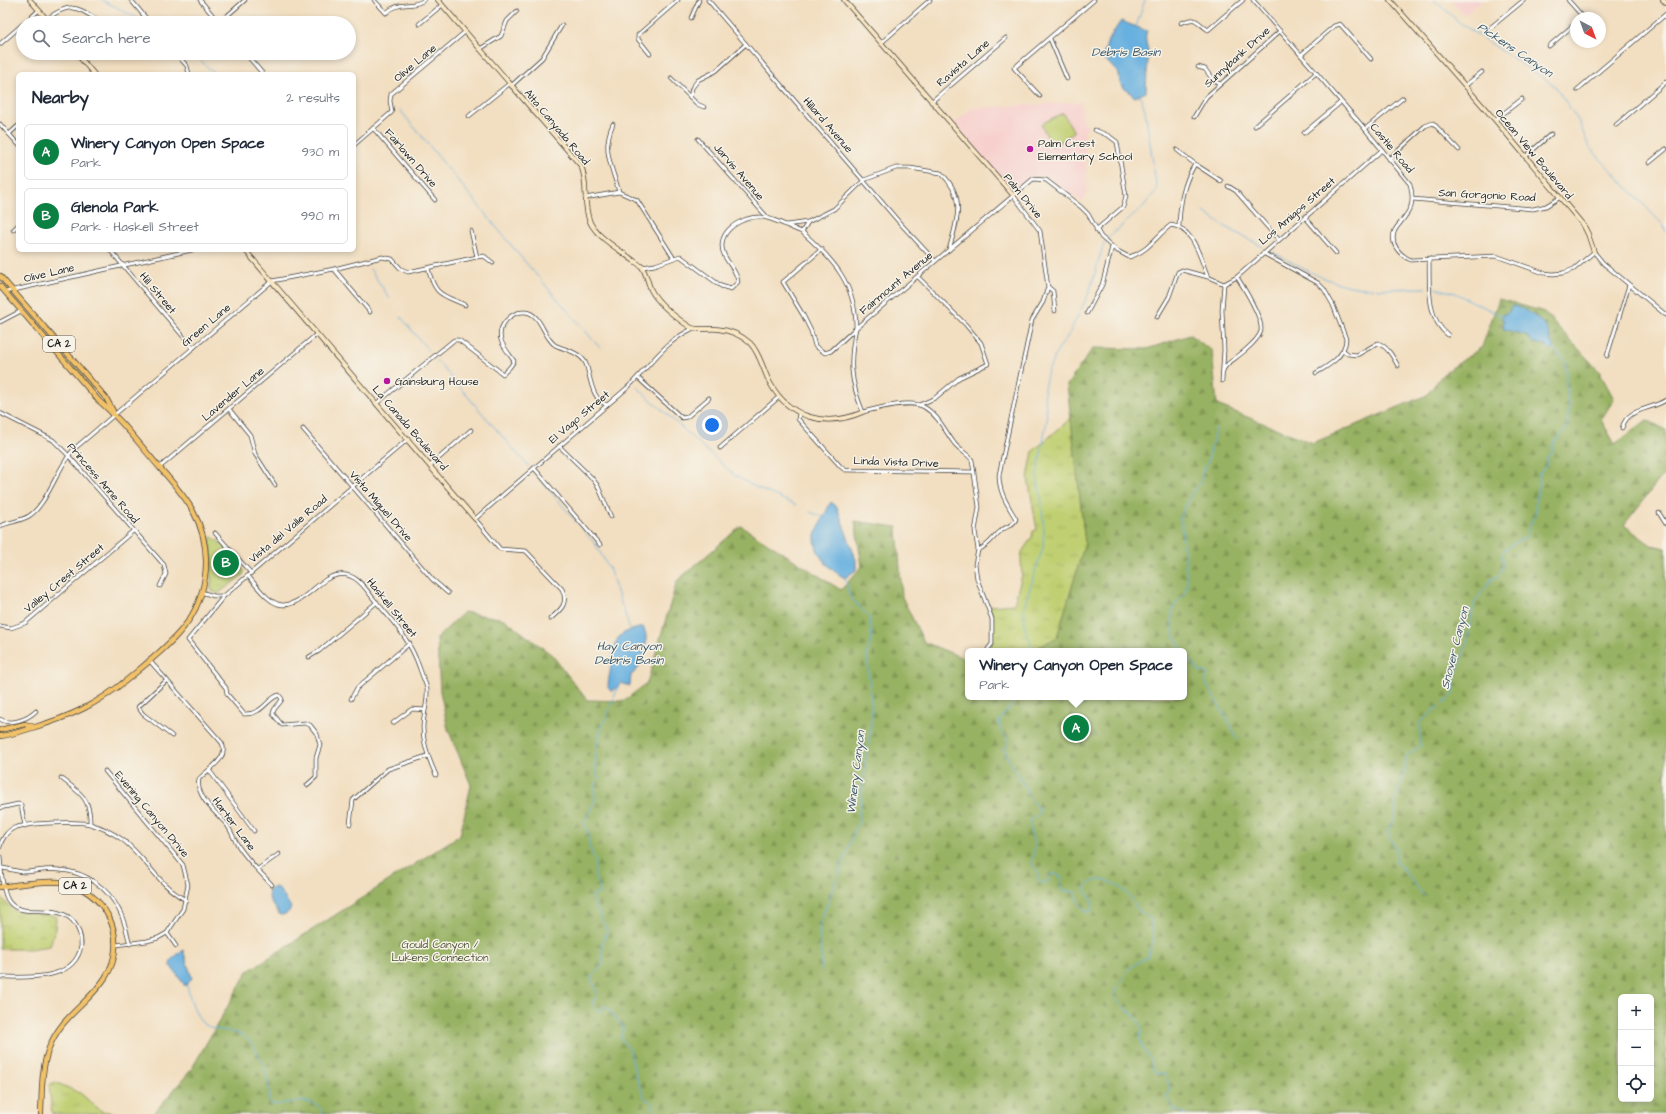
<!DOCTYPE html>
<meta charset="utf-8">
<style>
body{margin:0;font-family:"Architects Daughter",sans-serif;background:#f2f2f3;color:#1f2937}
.controls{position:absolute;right:12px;bottom:12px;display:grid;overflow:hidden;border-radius:6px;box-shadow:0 2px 6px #0003}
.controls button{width:36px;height:36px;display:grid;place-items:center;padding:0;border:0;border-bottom:1px solid #e0e1e3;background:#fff;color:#1f2937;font:20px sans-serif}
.compass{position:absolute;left:1570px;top:12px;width:36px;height:36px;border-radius:50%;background:#fff;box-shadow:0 2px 6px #0003;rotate:139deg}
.you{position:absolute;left:712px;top:425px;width:14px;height:14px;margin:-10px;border:3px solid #fff;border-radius:50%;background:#1a73e8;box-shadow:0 0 0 6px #1a73e833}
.badge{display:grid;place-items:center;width:26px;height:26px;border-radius:50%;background:#0b8043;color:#fff;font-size:13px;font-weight:700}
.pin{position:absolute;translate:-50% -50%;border:2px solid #fff;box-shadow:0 1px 4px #0006}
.popup{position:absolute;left:965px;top:648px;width:222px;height:52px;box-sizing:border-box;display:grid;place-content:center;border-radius:6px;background:#fff;filter:drop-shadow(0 1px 3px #0005);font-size:13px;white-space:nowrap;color:#747a83}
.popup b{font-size:15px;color:#1f2937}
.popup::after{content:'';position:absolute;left:50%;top:100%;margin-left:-8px;border:8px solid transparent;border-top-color:#fff}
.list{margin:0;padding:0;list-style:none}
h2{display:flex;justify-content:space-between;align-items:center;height:52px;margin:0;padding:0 16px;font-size:17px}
h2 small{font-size:13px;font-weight:400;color:#747a83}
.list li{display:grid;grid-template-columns:26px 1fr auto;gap:12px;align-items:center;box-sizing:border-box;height:56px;margin:0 8px 8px;padding:0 8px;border:1px solid #e0e1e3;border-radius:6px}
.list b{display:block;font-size:15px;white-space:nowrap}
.list p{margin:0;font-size:13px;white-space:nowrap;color:#747a83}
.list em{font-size:13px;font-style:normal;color:#747a83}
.icon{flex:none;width:22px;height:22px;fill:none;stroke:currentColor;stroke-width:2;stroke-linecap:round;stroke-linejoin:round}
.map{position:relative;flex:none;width:1666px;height:1114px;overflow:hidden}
.search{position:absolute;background:#fff;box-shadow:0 2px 6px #0003;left:16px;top:16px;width:340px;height:44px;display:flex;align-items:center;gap:10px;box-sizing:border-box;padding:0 14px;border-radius:22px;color:#747a83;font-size:15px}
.panel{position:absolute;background:#fff;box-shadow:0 2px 6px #0003;left:16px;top:72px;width:340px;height:180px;border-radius:6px}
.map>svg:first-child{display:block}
.built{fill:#f7d0cd}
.grass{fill:url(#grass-tufts);stroke:#6e7646}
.forest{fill:url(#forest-firs);stroke:#5a6740;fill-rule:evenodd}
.sand{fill:url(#sand-dots);stroke:#857b5d}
.garden{fill:#c0cf71;stroke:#6e7646}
.water{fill:#68b0df;stroke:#42667e}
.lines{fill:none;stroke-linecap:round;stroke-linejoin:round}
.stream{stroke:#68b0df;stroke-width:1}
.street-casing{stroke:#3c3935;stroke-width:4.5}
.secondary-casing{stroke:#3c3935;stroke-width:5.5}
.primary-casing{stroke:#3c3935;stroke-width:6}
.street{stroke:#fff;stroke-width:3}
.secondary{stroke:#fae7c3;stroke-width:4}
.primary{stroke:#f2c26a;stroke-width:4.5}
.poi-dot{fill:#b5179e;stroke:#f7f3e8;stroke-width:1.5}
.labels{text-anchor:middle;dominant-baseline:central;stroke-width:3;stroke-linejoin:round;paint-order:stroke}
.shield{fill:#f7f3e8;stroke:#5e5c59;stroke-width:1}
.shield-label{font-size:10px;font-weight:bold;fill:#1c1c1c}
.street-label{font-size:11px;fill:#1c1c1c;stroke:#f7f3e8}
.poi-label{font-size:11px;fill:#1c1c1c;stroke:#f7f3e8;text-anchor:start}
.park-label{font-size:11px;fill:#4d5236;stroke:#f7f3e8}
.water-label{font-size:12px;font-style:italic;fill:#3a576a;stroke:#f7f3e8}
</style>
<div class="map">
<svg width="1666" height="1114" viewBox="0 0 1666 1114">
<defs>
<pattern id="grass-tufts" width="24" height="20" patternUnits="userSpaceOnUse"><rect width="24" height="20" fill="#c0cf71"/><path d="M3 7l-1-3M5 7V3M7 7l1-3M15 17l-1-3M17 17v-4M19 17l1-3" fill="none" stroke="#a4b161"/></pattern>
<pattern id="forest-firs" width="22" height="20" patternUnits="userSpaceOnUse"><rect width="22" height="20" fill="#98b263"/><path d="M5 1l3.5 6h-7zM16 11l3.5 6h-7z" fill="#829855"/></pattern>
<pattern id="sand-dots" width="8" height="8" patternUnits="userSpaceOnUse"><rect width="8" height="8" fill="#eeda9e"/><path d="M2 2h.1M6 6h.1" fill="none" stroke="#ccba88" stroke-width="1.8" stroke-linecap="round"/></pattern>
</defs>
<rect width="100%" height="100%" fill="#f7f3e8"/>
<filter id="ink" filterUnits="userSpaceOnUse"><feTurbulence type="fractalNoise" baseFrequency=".025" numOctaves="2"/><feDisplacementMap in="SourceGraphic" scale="8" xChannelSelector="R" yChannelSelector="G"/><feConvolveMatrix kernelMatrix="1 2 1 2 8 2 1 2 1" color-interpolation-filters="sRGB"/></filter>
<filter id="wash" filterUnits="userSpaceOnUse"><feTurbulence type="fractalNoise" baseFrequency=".012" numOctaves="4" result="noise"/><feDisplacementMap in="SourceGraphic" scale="16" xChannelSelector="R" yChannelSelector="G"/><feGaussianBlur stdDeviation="0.9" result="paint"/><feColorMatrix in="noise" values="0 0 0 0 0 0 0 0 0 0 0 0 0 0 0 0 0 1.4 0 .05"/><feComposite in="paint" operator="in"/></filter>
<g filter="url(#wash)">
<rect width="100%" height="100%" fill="#f2dec0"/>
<!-- built -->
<g class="built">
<path d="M1451,0H1482L1465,15Z"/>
<path d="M1081,102L1082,120L1088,127L1084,130L1087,191L1083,202L1047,177L1040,175L1031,177L1014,189L1008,187L954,124L972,108Z"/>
</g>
<!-- grass -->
<g class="grass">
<path d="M1122,374L1133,651H980L989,650L991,646L993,618L990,606L1014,604L1022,575L1021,560L1022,552L1032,537L1033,531L1037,530L1028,478L1033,451Z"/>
<path d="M212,537L223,544L244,571L243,575L219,593L213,592L211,589L212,559L210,538Z"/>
<path d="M0,896L13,910L56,916L55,929L50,946L30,949H0Z"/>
<path d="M55,1082L80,1093L101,1111L121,1114H52L49,1085Z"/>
</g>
<!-- forest -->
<path class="forest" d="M1499,299L1544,312L1599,371L1614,399L1601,420L1615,444L1647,420L1666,430V474L1659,480L1624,525L1651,545L1666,548V1114H153L191,1070L248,971L460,835L471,785L448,729L440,691L437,638L464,612L504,619L552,655L587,700L624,701L647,683L677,581L741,526L841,590L862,566L855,521L897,527L902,597L924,642L968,660V697H1184V651H1032L1057,637L1085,543L1067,385L1093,348L1147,349L1190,335L1212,351L1217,405L1313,443L1427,395L1443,374L1482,347ZM1621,997H1651V1099H1621Z"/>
<!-- sand -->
<path class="sand" d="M31,318H34L93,387L91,389Z"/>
<!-- garden -->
<path class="garden" d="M1063,113L1074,132L1052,147L1041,124Z"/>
<!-- water -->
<g class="water">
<path d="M1121,21L1147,31C1143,40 1149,47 1148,56C1148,68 1146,80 1146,92L1135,97L1125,89L1120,83L1119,74L1103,57L1108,40Z"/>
<path d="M1512,306C1526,307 1552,325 1550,341L1555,346L1551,350L1545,345L1533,343L1526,335L1503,329L1504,320L1501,319L1504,313L1507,314Z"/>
<path d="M831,502L837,507L856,560V570L845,578C830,570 814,555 815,536C815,534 828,508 831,502Z"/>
<path d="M643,627C651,639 643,668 631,675L630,686L621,683L612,692L608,688C608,678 611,669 612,660C616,635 618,633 643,627Z"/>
<path d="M274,887L278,888L291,907C289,913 286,915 280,915L270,901L268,892Z"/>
<path d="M183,950L192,978L185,986L170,965L171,960Z"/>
</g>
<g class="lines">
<!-- stream -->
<g class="stream">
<path d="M102,0L141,20"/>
<path d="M1434,0L1460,23L1555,86L1578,120L1589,147L1664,226L1666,232"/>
<path d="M1136,27L1145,0"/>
<path d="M192,53L215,74"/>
<path d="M400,110L520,256L601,349"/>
<path d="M1204,212L1222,225L1263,247"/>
<path d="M1271,251C1301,267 1329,285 1364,288C1385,290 1405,288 1426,288"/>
<path d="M370,269L390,299"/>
<path d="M1435,288L1455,293L1502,316"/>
<path d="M401,317L428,350"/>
<path d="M436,360L529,467"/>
<path d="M637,387L734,475L755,487L796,505"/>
<path d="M1216,428L1207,464L1202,473L1201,483L1193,491L1180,517L1183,534L1182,538L1185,541L1182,545L1186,554C1183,566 1190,576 1186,590C1184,597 1177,599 1175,605C1163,631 1184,653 1200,672H1206L1208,675L1205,681L1208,687L1232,727L1234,734L1238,739"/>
<path d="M534,472L596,545L609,568L622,606"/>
<path d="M810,512L825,518"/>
<path d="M623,608L630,630"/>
<path d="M1033,651L1025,627L1024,607L1043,547L1044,529L1041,496L1037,477L1047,419L1044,389L1048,371L1058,350L1069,334L1089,293L1104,243L1109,237L1142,208L1157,190L1145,110L1140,95"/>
<path d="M619,685L598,737L595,764L598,779L594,790L596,798L584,823L589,836V846L595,860V879L600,888L599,894L593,895L592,899L607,931L602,945L603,965L591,978L597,992V997L592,1002L594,1008L600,1012L604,1006L608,1008L623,1027L621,1039L630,1050L636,1077L645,1098L652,1103L655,1114"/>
<path d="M1012,697L1011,706L999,721L1001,731L1009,740V743L1004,748C1008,761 1016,770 1022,781C1029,794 1029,799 1040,810L1038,815L1030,820V831L1035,844L1032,864L1039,874L1038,879L1041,883L1048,882L1049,876L1054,873L1061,877V890L1075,892L1080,905L1086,912L1090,911C1096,902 1089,897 1085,888C1100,867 1132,892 1137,909L1150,918L1154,940L1149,952L1147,957L1131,967L1115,990L1116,997L1119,1003L1133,1014L1142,1027L1140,1039L1143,1049L1151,1059L1153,1070L1158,1074H1165L1170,1088L1167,1097C1171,1107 1176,1111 1187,1114"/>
<path d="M1424,896L1396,861V849L1387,832L1395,816L1396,797L1403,777L1407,756L1420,746V722L1454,694L1455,678L1467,643L1474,603L1492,579L1500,575L1503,564L1502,553L1509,546L1527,536L1530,525L1535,516L1539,474L1546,466L1547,458L1552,452L1553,445L1567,427L1569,407L1566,386V361L1552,347"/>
<path d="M822,971L819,926L858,822L872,716L867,654L872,637L869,617L850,597L845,578"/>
<path d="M187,985C189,996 195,1016 204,1024C215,1032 234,1029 245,1037C261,1049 272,1084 269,1102L273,1105C287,1103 319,1095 323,1114"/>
<path d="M1173,1109L1174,1114"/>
</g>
</g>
</g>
<g filter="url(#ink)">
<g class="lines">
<defs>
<g id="street">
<path d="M131,0L150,23"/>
<path d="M200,0L219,23"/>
<path d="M374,0L386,13C400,0 412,9 424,0"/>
<path d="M708,0L899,222L935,261"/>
<path d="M1253,0L1365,129L1410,184C1412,191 1413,199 1411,206C1408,215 1400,222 1395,230C1389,243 1399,255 1411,260L1496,256L1544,273L1553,274L1563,273L1574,269L1594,252L1603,263L1666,315"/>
<path d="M1568,0L1584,18"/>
<path d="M691,18L699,0"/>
<path d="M47,19C73,0 77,8 103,23"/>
<path d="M25,23L39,10"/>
<path d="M219,23L245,0"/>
<path d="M1181,23C1197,16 1195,21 1208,30L1243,0"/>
<path d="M419,24L442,5"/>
<path d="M1490,28L1524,0"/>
<path d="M1050,39L1067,79"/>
<path d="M881,43L930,0"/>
<path d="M0,44L23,24"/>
<path d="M1549,46L1576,23"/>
<path d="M480,49L501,36L507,21L517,11"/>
<path d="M184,53L179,57L187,66L189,74"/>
<path d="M245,53L263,74"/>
<path d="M650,54L638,39V35L678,0"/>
<path d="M1301,55L1334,26L1340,24L1371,59"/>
<path d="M1198,67L1205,69L1213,80L1220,84"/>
<path d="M671,78L697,104L704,107"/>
<path d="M511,86L542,58L562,25"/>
<path d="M1465,86L1482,72"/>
<path d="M1577,90L1666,14"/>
<path d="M1040,96L1014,68L1094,0"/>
<path d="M690,97L692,88L698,80L716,71L746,44"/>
<path d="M931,102L1006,38"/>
<path d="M469,116L509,84"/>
<path d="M1194,117L1206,97L1280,31"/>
<path d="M1495,120L1522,99"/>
<path d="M0,124L18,144"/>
<path d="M613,124C601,150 612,166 619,192"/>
<path d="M1616,125L1666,82"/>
<path d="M1255,126L1316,73"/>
<path d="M373,128L435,200"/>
<path d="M1365,129L1403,98"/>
<path d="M1095,130L1109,136L1117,142L1126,196L1123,207L1096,230"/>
<path d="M1304,133L1341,102"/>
<path d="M9,134L18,126"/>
<path d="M698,139L767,217"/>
<path d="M354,145L392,112L390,101L391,94L465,32"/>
<path d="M1177,150L1195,164L1221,181"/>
<path d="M1525,157L1551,134"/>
<path d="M1389,159L1425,126L1433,123L1459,150"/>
<path d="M1649,163L1666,149"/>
<path d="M1228,186L1236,191L1278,239"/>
<path d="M585,198L619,192L637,200L673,257"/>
<path d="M1412,199L1533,209L1546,206L1559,198"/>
<path d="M1305,217L1336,253"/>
<path d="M786,225L808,222"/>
<path d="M1179,226C1180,203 1183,184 1195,164"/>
<path d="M13,230L18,225"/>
<path d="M471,231L477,257"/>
<path d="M802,232C833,259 856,284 856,328L831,351L825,353L815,346L811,331L803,315L783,282L822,249"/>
<path d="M110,250L193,348"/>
<path d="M1263,253L1318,283L1324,289L1333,305L1346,339C1345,356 1330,365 1316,373"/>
<path d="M1429,258C1430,284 1425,317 1448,335"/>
<path d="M642,267L655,265L680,256L721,286L731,289L738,282C737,268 722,260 722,246C722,226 750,213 767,218C779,221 791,228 802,232L808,222L834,209L864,180L896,168H910L941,173C967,198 957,220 949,250"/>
<path d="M428,268C435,296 441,294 465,305"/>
<path d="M334,269L370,312"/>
<path d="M918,277L966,325L981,343L988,364L959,378L935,398L919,405"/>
<path d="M1224,284L1237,277L1382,150"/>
<path d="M1048,287L1053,291L1055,311"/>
<path d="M5,292L192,250"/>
<path d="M1087,313L1102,285L1112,247"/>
<path d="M1157,317L1169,297L1178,272L1182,270L1208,277"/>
<path d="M0,322L21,311"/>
<path d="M1344,351L1348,354L1357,355L1378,343C1388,347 1393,357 1398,366"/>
<path d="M1607,356L1629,285"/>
<path d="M1223,371C1226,362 1232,362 1238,356C1245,351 1259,339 1261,331C1263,318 1244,288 1237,277"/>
<path d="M638,378L682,418L687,417L709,398"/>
<path d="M1222,381L1224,350L1222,310L1224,284"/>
<path d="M377,403L454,340H459L503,374L510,367L514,361C510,355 503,347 501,340C497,326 511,311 525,312C541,313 543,337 555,345C565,350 581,352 586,364C591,378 591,399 607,405"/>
<path d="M229,409L250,435L255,454L275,485"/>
<path d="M0,413L53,440L68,455L164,565L166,574L160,586"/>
<path d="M799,414L798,419L841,467L845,470L974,472"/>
<path d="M1622,428C1628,407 1649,411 1666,400"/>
<path d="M303,429L433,580L448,593"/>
<path d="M559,446L591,477L598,486L611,517"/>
<path d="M720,448L779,397"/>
<path d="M431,465L471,430"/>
<path d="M160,467L317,334"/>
<path d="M534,468L600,545"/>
<path d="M1659,513L1666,524"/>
<path d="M0,526C9,522 21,521 29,516C47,505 58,466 74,449L272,281L334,269L382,257L392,259L401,269L408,272L477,257L484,256L493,263"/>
<path d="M215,533L251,573"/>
<path d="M978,550C992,544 992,537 1002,530C1007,526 1013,526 1016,519C1007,504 999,493 999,475L1032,320L1043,302L1048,287L1040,231L1013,195"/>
<path d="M248,576C273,606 281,617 315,588C322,582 329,576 338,575C354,572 364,586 372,597C393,622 409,637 420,669C422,676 426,683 427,689C428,703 423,715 423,728C423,744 429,760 436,775"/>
<path d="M201,592L214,596H224"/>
<path d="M550,619C561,610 569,603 562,589L526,551L500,549L475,519L627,388C649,367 664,342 692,329"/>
<path d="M0,626L11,628L25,623L133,531"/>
<path d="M988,649L992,644V619L977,579L975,564L978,550L975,531L979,507L972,460C967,453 959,450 954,443C945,431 938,415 924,407C911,399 878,408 863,412C850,381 849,361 856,328L1033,179L1046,180L1081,207L1088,214L1101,237L1116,250L1129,257C1148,252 1156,236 1171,225C1194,228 1200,258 1208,277L1224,284"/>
<path d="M309,657L319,651L377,602"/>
<path d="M149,660L222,743C229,759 209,768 199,779C195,797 217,813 227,825C232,832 234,840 239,847C248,861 261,873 272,885"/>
<path d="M167,680L138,707L143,714L172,736"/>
<path d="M351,699L357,688L410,643"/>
<path d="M0,719C10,726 28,719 36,711"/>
<path d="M393,723L412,709L425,710"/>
<path d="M209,770L254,831"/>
<path d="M105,771L183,865L188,885L183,909L167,933L158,938L147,941L116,945"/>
<path d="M61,778C80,793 91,798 90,824"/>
<path d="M307,785L316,777V758L320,745L317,734L310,725L305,723L282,725L273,714C273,707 280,705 282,699L279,695C267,698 263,715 244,714L227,694L226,688L188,640L224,596L408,439"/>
<path d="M0,808L18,804L21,805L25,826"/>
<path d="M350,824L353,800L388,769L427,756"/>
<path d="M0,847C1,840 7,831 14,828C26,823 77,821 90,824C101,827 113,833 123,840C146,858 159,886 186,900"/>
<path d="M0,856C1,868 2,895 10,903C24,919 56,902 73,921C78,927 82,937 81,946C75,982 26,977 0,977"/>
<path d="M2,868C9,869 16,871 23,872C35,872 47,868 60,870C86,872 109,888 120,912C125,922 127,934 130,944"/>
<path d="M258,869L279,854"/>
<path d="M167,933L176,946"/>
</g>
<g id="secondary">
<path d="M30,0L50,23"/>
<path d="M438,0L581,166C589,183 582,204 590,222C597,237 617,248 630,258C634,261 639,264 642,267C646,273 648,283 651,290C659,305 675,317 690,327C696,331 709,328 717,329C728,330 741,335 750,343C760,353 763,370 770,383C790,419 826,428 863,412"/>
<path d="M844,0L1013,195"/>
<path d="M1390,0L1495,120L1584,226L1588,234L1594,252"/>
<path d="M1663,0L1666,3"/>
<path d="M76,53L94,74"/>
<path d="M245,250L475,519"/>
</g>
<g id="primary">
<path d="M0,276L106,398L113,411"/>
<path d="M0,286L99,401C122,420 140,445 160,468C172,482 184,495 193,511C213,547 210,595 183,628C168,647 147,663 128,679C96,705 72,716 32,728C22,731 11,735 0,736"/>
<path d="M0,730L25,724L34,727"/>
<path d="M0,887C19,885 41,880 60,882C105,888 131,939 105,978C88,1004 61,1016 49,1048C41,1069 42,1092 41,1114"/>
</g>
</defs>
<!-- street casing -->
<use href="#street" class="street-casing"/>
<!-- secondary casing -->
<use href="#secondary" class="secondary-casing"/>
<!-- primary casing -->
<use href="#primary" class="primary-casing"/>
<!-- street -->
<use href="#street" class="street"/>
<!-- secondary -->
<use href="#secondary" class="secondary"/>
<!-- primary -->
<use href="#primary" class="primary"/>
</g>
</g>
<!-- markers -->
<g class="poi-dot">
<circle cx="1030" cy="149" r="4"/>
<circle cx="387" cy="381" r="4"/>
</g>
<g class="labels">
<!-- shield labels -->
<g class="shield">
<rect x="43" y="336" width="32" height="16" rx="3"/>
<rect x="59" y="878" width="32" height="16" rx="3"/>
</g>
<g class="shield-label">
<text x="59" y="344">CA 2</text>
<text x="75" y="886">CA 2</text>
</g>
<!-- street labels -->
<g class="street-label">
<text transform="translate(1237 57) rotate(-42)">Sunnybank Drive</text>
<text transform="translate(415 63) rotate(-40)">Olive Lane</text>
<text transform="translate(963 63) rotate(-41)">Ravista Lane</text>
<text transform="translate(828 125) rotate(49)">Hillard Avenue</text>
<text transform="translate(557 127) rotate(50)">Alta Canyada Road</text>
<text transform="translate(1392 148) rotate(50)">Castle Road</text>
<text transform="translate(1534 154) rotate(50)">Ocean View Boulevard</text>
<text transform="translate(411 158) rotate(49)">Fairlawn Drive</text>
<text transform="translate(739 172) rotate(49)">Jarvis Avenue</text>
<text transform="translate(1487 195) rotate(3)">San Gorgonio Road</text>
<text transform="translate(1023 196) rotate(51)">Palm Drive</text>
<text transform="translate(1297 211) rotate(-41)">Los Amigos Street</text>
<text transform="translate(49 273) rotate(-13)">Olive Lane</text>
<text transform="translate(896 283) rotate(-40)">Fairmount Avenue</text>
<text transform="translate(158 293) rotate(50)">Hill Street</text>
<text transform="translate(206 325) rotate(-40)">Green Lane</text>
<text transform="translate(233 394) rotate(-40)">Lavender Lane</text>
<text transform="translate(579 417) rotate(-40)">El Vago Street</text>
<text transform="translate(410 428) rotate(49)">La Canada Boulevard</text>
<text transform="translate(896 462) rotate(2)">Linda Vista Drive</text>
<text transform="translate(103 483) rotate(49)">Princess Anne Road</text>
<text transform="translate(381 506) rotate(49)">Vista Miguel Drive</text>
<text transform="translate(288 529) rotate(-40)">Vista del Valle Road</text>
<text transform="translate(64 578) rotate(-40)">Valley Crest Street</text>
<text transform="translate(392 608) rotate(51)">Haskell Street</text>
<text transform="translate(152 814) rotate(50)">Evening Canyon Drive</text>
<text transform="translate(234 824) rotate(53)">Harter Lane</text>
</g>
<!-- poi labels -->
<g class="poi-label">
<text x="1038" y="143">Palm Crest<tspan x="1038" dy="13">Elementary School</tspan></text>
<text x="395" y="381">Gainsburg House</text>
</g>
<!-- park labels -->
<g class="park-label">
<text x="440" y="944">Gould Canyon /<tspan x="440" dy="13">Lukens Connection</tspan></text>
</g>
<!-- water labels -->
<g class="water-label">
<text transform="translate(1515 50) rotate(34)">Pickens Canyon</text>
<text x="1126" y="52">Debris Basin</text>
<text x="629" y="646">Hay Canyon<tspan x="629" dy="14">Debris Basin</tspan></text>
<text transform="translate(1455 648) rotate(-76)">Snover Canyon</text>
<text transform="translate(856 772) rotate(-83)">Winery Canyon</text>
</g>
</g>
</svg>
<div class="controls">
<button>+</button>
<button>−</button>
<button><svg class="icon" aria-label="locate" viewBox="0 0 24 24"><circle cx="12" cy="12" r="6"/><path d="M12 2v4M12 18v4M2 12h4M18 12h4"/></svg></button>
</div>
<svg class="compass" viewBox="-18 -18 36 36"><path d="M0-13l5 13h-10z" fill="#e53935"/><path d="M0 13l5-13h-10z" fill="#747a83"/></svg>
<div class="you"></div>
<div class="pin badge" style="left:1076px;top:728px">A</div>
<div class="popup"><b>Winery Canyon Open Space</b>Park</div>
<div class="pin badge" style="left:226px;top:563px">B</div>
<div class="search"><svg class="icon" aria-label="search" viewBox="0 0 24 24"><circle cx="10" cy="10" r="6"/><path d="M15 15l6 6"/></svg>Search here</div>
<section class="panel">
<h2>Nearby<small>2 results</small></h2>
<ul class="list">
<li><span class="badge">A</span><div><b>Winery Canyon Open Space</b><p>Park</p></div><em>930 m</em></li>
<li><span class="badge">B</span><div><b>Glenola Park</b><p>Park · Haskell Street</p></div><em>990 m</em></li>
</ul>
</section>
</div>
